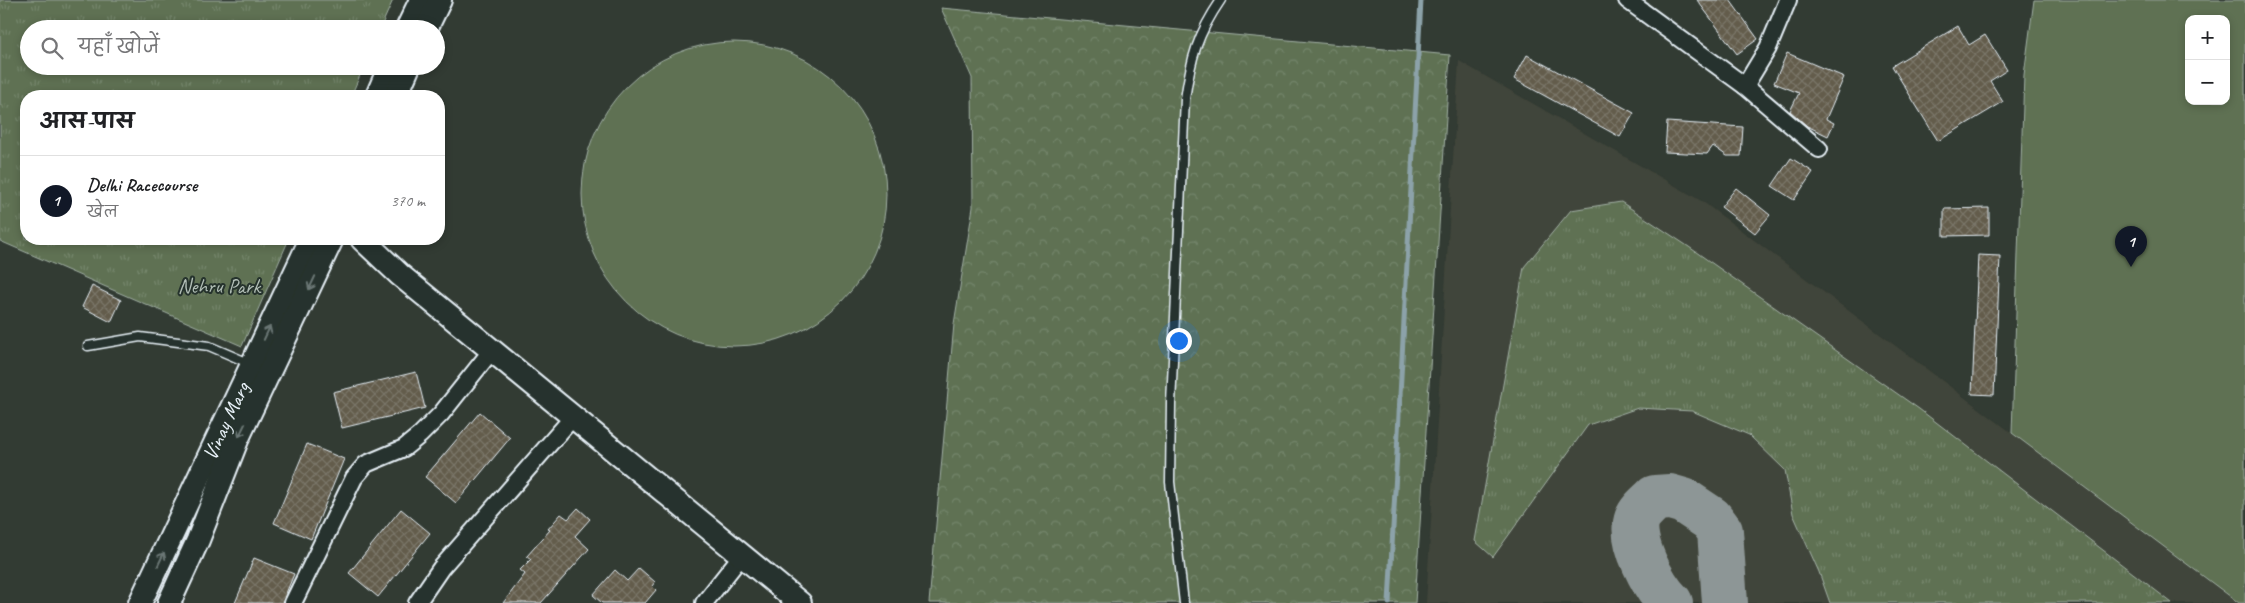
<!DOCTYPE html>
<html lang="hi">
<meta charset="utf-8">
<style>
body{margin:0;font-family:Caveat,"Playpen Sans Deva",sans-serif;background:#f2f2f2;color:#202124}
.controls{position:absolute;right:15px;top:15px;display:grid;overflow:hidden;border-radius:10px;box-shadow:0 2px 8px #0003}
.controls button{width:45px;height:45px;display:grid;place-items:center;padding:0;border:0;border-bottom:1px solid #e0e0e0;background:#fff;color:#202124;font:25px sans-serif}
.you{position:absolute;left:1178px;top:340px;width:18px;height:18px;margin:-12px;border:4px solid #fff;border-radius:50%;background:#1a73e8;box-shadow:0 0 0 8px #1a73e833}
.badge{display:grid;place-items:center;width:32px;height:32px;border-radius:50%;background:#111827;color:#fff;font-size:16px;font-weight:700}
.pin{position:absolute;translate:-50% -41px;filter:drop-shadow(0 1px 2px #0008)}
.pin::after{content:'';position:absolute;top:26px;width:18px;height:15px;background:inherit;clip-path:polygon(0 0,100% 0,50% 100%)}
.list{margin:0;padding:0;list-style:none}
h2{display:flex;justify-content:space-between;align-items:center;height:65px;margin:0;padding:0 20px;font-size:21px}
h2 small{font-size:16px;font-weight:400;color:#757577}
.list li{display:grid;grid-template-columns:32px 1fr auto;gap:15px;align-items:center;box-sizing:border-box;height:90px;padding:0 20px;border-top:1px solid #e0e0e0}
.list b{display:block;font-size:19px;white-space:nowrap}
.list p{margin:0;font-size:16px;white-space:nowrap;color:#757577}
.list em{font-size:16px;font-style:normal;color:#757577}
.icon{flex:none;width:28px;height:28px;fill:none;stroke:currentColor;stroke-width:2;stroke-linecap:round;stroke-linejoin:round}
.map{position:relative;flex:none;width:2245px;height:603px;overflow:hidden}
.search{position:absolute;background:#fff;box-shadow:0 2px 8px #0003;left:20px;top:20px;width:425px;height:55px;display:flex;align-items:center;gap:12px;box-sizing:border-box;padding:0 18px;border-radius:28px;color:#757577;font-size:19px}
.panel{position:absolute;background:#fff;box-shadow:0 2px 8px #0003;left:20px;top:90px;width:425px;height:155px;border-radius:20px}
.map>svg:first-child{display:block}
.built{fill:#41453a}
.grass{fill:url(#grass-tufts);stroke:#a3b1a6}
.forest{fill:url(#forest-crowns);stroke:#a3b1a6}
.pitch{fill:#5e7153;stroke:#a3b1a6;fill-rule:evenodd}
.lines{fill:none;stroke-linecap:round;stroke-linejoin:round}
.stream{stroke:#8ca2a9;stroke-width:5}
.taxiway{stroke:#8d9696;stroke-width:46}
.building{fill:url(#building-cross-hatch);stroke:#e8f1f8}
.lane-casing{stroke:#e8f1f8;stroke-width:11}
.street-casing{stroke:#e8f1f8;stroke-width:20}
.secondary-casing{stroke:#e8f1f8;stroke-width:26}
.lane{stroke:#26332d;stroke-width:8}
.street{stroke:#26332d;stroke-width:16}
.secondary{stroke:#26332d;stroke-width:22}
.oneway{stroke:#6a7674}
.labels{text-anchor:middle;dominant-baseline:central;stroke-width:4;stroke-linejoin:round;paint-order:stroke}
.park-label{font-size:21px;fill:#b1beb6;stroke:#26332d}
.street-label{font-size:21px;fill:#e8f1f8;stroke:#26332d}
</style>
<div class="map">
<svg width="2245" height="603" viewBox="0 0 2245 603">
<defs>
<pattern id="grass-tufts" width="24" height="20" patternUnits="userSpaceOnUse" patternTransform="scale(1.25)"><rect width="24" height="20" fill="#5e7153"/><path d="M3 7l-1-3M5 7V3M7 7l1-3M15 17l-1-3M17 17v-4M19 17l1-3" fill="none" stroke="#75866c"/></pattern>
<pattern id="forest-crowns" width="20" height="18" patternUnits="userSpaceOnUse" patternTransform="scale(1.25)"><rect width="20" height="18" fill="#5e7153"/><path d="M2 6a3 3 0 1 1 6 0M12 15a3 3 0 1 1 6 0" fill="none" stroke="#75866c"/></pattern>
<pattern id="building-cross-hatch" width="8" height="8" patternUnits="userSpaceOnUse" patternTransform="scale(1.25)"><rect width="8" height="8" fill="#635c4c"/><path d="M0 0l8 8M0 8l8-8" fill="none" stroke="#797467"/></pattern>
</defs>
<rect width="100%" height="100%" fill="#323b33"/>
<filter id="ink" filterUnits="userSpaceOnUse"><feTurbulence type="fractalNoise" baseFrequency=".02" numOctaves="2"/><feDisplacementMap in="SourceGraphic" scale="10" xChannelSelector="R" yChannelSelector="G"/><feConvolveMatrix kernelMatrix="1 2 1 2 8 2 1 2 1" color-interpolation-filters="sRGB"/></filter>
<g filter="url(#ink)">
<!-- built -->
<path class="built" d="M1459,61L1703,202L2239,603H1426Z"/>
<!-- grass -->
<g class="grass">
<path d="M0,0H393L380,29H29V66H364L351,96H26V239H289L242,346L0,241Z"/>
<path d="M1621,202L1689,247L1919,409L2172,603H1830L1819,572L1793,514L1785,470L1749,435L1692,411L1638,408L1588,425L1493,557L1475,541L1524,267L1571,210Z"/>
</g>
<!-- forest -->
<path class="forest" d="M941,8L1450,55L1415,603H929L954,324L973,207L972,78Z"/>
<!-- pitch -->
<g class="pitch">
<path d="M2034,0H2245V603H2239L2012,433L2024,75ZM2189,19H2226V101H2189Z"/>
<circle cx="734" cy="194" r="152"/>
</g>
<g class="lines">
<!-- stream -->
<path class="stream" d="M1389,603L1421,0"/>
<!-- taxiway -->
<path class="taxiway" d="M1670,603C1654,587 1629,541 1637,519C1640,511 1649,504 1655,498L1670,497L1684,501L1711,519L1720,531L1725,603"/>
</g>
<!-- building -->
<g class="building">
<path d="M1697,0H1730L1758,39L1737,54Z"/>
<path d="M1958,26L1969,45L1985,35L2007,70L1990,81L2003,102L1938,141L1892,66Z"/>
<path d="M1787,53L1844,77L1826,119L1834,123L1828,136L1807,126L1790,111L1799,93L1774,83Z"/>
<path d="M1527,55L1634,113L1620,137L1514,79Z"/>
<path d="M1667,122L1743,127L1741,156H1727L1713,146L1707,154L1665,152Z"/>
<path d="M1791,158L1813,172L1794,200L1772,186Z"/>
<path d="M1736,188L1770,215L1755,233L1721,207Z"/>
<path d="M1989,208V235L1944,236V209Z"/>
<path d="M1978,255L2000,256L1994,395L1972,394Z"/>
<path d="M92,286L121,300L111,322L82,307Z"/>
<path d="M416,372L425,408L342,428L333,392Z"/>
<path d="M480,412L510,438L456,503L425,477Z"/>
<path d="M307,444L344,459L311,539L274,523Z"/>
<path d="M578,508L590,519L575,536L589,549L541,603H503L525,574L520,570L531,559L527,556L550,530L548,529L561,514L568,519Z"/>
<path d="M401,509L430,533L378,597L349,573Z"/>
<path d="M254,558L294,574L282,603H235Z"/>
<path d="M639,568L655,582L652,586L656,590L645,603H602L593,595L615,570L627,581Z"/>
</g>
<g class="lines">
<defs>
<g id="lane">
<path d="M88,346L140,337L209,346L251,364"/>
<path d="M1184,603L1170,482L1171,404L1185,99C1191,58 1197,35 1221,0"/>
</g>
<g id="street">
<path d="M1627,0L1745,86"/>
<path d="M1788,0L1768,48L1745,86L1819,149"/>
<path d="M293,603L354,478L366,464L404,448L420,435L441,414L492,350"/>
<path d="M417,603L441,568L573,417"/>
<path d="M704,603L742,555"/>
</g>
<g id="secondary">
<path d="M407,29L421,0"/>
<path d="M426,29L440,0"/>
<path d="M377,96L390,66"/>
<path d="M396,96L409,66"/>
<path d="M362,239L400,275L800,603"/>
<path d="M140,603L311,239"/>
<path d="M169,603L198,540L237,440L332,239"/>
</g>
</defs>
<!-- lane casing -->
<use href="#lane" class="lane-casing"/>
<!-- street casing -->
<use href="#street" class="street-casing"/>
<!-- secondary casing -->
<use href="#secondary" class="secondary-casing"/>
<!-- lane -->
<use href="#lane" class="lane"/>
<!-- street -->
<use href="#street" class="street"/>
<!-- secondary -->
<use href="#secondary" class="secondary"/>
</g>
<!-- one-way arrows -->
<defs><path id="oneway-shaft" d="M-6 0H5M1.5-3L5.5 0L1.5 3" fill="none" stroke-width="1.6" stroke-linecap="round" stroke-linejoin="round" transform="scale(1.25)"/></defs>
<g class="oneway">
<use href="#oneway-shaft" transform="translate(312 283) rotate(115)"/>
<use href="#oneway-shaft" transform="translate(267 333) rotate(-65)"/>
<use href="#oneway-shaft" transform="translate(242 430) rotate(116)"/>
<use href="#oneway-shaft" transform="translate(161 559) rotate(-65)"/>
</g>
</g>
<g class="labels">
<!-- park labels -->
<g class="park-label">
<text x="219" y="286">Nehru Park</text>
</g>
<!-- street labels -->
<g class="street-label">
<text transform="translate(226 421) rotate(-65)">Vinay Marg</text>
</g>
</g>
</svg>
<div class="controls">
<button>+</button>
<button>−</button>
</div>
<div class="you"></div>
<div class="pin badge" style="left:2131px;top:267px">1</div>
<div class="search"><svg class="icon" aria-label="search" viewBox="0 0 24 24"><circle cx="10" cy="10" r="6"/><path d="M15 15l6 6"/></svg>यहाँ खोजें</div>
<section class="panel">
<h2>आस-पास<small></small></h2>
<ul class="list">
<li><span class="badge">1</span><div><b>Delhi Racecourse</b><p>खेल</p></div><em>370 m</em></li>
</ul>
</section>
</div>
